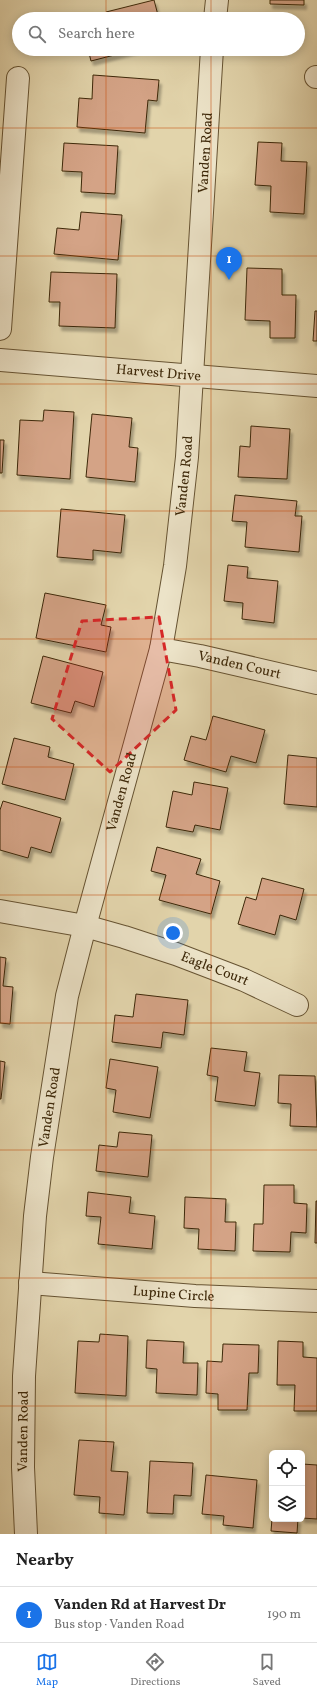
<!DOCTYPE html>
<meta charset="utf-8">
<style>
body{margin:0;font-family:Vollkorn,serif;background:#f2f2f2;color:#222}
.controls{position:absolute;right:12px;bottom:12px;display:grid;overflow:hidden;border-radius:6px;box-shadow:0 2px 10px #0003}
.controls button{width:36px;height:36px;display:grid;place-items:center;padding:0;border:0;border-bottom:1px solid #e0e0e0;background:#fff;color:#222;font:20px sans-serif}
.you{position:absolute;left:173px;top:933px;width:14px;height:14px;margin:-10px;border:3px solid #fff;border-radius:50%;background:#1a73e8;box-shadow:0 0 0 6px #1a73e833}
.badge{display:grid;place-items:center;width:26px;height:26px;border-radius:50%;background:#1a73e8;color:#fff;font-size:13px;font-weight:700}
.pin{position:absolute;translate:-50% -33px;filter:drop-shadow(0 1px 2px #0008)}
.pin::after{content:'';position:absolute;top:21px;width:14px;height:12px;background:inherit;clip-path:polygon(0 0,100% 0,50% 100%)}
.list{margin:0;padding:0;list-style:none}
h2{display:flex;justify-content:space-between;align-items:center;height:52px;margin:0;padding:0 16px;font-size:17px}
h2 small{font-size:13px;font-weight:400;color:#767676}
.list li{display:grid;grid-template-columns:26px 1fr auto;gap:12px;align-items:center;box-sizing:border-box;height:56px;padding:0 16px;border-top:1px solid #e0e0e0}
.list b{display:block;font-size:15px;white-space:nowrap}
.list p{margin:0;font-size:13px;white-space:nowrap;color:#767676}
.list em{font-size:13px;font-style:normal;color:#767676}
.icon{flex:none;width:22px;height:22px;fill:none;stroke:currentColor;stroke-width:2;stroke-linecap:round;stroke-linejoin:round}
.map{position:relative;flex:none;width:317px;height:1534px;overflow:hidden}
.search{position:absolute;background:#fff;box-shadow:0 2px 10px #0003;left:12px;right:12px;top:12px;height:44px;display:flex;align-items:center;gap:10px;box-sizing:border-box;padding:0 14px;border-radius:22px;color:#767676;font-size:15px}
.sheet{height:108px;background:#fff}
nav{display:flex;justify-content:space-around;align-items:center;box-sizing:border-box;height:56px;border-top:1px solid #e0e0e0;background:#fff;font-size:11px;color:#767676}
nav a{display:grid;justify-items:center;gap:2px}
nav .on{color:#1a73e8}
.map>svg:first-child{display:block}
.building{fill:#d4a386;stroke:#3d2809;filter:url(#shadow)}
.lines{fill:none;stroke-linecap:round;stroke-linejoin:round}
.minor-casing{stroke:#665332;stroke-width:24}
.minor{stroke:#ece3c8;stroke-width:22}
.marked{fill:#d62828;fill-opacity:0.2;stroke:#d62828;stroke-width:3;stroke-dasharray:8 5;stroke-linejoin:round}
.grid{fill:none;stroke:#c64f0b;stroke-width:1;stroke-opacity:0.55}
.labels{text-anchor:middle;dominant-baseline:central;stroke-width:3.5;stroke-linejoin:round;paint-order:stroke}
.street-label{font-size:14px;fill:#3d2809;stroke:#ece3c8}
</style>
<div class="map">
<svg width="317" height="1534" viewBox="0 0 317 1534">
<defs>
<filter id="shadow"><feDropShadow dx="2.5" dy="4.5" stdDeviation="1" flood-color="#0004"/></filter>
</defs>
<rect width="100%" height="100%" fill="#e2d4ab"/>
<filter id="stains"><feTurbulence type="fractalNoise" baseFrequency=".005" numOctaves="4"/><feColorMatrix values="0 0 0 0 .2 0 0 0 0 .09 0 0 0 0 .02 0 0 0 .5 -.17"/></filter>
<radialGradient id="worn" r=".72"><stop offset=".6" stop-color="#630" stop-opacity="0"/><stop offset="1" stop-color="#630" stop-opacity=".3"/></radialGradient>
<!-- building -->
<g class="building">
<path d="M154,0L159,19H108L106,12Z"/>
<path d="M270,0H304V5L270,4Z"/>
<path d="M88,49H138L91,61Z"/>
<path d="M93,75L159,80L157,101L148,100L145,133L77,127L79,98L92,99Z"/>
<path d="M258,142L282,143L281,161L307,162L304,214L270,212L271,186L255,185Z"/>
<path d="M64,143L118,146L115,194L81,192L82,172L62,171Z"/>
<path d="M81,212L122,215L118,260L54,254L57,228L79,230Z"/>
<path d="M247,268L282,269V295H296L295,338H270V321L245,320Z"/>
<path d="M51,272L117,274L115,328L59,326L60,302H49Z"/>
<path d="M315,311H317V341H313Z"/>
<path d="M44,410L74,412L70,479L17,475L20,420L43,421Z"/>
<path d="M92,414L132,418L129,447L138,448L135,482L86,477Z"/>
<path d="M251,426L290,429L287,479L238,477L240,446L250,447Z"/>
<path d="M0,440H4L2,473H0Z"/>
<path d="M235,495L297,501L295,516H302L299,552L245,547L247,522L232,521Z"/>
<path d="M61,509L125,515L121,553L93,550V560L57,557Z"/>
<path d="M228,565L248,567L247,578L278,581L274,623L242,619L243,603L224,601Z"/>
<path d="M45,593L106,605L101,625L111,627L106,652L36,638Z"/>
<path d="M43,656L103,672L94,707L75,701L71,713L31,703Z"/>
<path d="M213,716L265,730L256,763L231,756L226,772L184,760L191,736L206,740Z"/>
<path d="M14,738L50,747L48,757L74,764L65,800L2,784Z"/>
<path d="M288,755L317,758V807L284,804Z"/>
<path d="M194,782L228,788L220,830L195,825L193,832L166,827L173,791L192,795Z"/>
<path d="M3,801L61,818L51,853L31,847L28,858L0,850V810Z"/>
<path d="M157,847L201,859L196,874L220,881L211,914L159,900L166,875L151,871Z"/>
<path d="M262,878L304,889L296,920L280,915L275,935L238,924L246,897L256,900Z"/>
<path d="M0,957L6,958L3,986L13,987L10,1024L0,1023Z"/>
<path d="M136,994L188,1000L184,1035L163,1032L161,1048L112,1042L115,1015L133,1017Z"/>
<path d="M211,1048L247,1052L244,1071L260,1073L255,1106L215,1101L218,1077L207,1075Z"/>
<path d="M110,1059L158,1067L150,1118L113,1112L116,1090L106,1088Z"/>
<path d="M0,1061L5,1062L1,1099H0Z"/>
<path d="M279,1075L315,1076L317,1127L290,1126L291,1104L278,1103Z"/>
<path d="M119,1132L152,1135L148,1177L96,1171L99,1145L117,1147Z"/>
<path d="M264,1185H294V1203L307,1204L306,1233L291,1232L290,1252L253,1251L254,1224H263Z"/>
<path d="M88,1192L131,1197L129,1213L155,1216L152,1249L98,1244L101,1217L86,1216Z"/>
<path d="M185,1197L226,1199L225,1222H236L235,1251L198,1249L199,1229L184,1228Z"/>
<path d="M316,1201H317V1243H315Z"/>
<path d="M100,1334L128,1336L126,1396L75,1393L78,1341L99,1342Z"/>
<path d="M147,1340L184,1342L183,1363H198L197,1395L156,1393L157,1369L146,1368Z"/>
<path d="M278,1341L303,1342V1357L317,1358V1411H294L295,1385H277Z"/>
<path d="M223,1344L259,1345L258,1373H249L247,1410H218V1394L206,1393L207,1361L222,1362Z"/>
<path d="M79,1440L114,1442L111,1471L128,1472L124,1515L99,1513L100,1497L74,1495Z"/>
<path d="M150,1461L193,1463L191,1496L174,1495L173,1514L147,1513Z"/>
<path d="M302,1464L317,1465V1519L302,1518Z"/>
<path d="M206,1475L257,1480L253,1528L223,1525L224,1516L202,1514Z"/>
<path d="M272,1519H298L297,1533L271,1531Z"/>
</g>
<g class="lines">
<defs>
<g id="minor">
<path d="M215,19L217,0"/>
<path d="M316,77H317"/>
<path d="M0,329L18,78"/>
<path id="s1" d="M0,360L317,386"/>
<path id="s2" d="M161,649L200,656L317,683"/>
<path id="s3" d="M0,911L85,926L124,937L176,954L244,980L297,1005"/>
<path id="s4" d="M30,1283L195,1296L317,1301"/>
<path id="s5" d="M26,1534L23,1467L24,1376L35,1216L42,1157L67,996L85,926L161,649L175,566L187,457L212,49"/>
</g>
</defs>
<!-- minor casing -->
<use href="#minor" class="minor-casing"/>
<!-- minor -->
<use href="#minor" class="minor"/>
</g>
<!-- marked area -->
<path class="marked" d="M159,617L176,710L110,772L52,719L82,621Z"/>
<!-- grid -->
<path class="grid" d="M106,0V19M211,0V19M106,49V1534M211,49V1534M0,128H317M0,256H317M0,384H317M0,511H317M0,639H317M0,767H317M0,895H317M0,1023H317M0,1150H317M0,1278H317M0,1406H317"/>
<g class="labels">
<!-- street labels -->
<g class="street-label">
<text stroke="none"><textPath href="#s5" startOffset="1399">Vanden Road</textPath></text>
<text stroke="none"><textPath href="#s1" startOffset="159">Harvest Drive</textPath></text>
<text stroke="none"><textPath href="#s5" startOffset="1075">Vanden Road</textPath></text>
<text stroke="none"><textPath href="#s2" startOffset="80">Vanden Court</textPath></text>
<text stroke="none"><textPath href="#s5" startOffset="752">Vanden Road</textPath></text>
<text stroke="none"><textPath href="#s3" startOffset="223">Eagle Court</textPath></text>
<text stroke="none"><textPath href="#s5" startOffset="428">Vanden Road</textPath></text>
<text stroke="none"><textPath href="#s4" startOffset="144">Lupine Circle</textPath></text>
<text stroke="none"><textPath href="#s5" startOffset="103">Vanden Road</textPath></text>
</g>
</g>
<rect width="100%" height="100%" filter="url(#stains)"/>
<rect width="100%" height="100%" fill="url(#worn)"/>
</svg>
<div class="controls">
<button><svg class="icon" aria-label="locate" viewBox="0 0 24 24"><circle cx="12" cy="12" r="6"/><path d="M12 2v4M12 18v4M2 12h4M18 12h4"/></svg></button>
<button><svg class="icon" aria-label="layers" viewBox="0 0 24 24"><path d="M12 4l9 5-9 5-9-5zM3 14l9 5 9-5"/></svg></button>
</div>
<div class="you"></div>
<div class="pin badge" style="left:229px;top:280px">1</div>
<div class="search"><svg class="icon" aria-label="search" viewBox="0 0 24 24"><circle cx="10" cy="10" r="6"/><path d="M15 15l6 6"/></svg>Search here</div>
</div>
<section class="sheet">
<h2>Nearby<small></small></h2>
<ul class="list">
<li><span class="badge">1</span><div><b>Vanden Rd at Harvest Dr</b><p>Bus stop · Vanden Road</p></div><em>190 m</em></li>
</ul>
</section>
<nav>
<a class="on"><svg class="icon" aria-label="map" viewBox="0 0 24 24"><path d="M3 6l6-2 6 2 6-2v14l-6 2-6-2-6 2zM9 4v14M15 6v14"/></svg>Map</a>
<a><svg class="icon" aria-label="directions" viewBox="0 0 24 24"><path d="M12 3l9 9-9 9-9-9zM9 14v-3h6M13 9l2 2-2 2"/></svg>Directions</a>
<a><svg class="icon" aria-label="saved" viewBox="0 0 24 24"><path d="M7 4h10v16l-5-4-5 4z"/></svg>Saved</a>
</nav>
